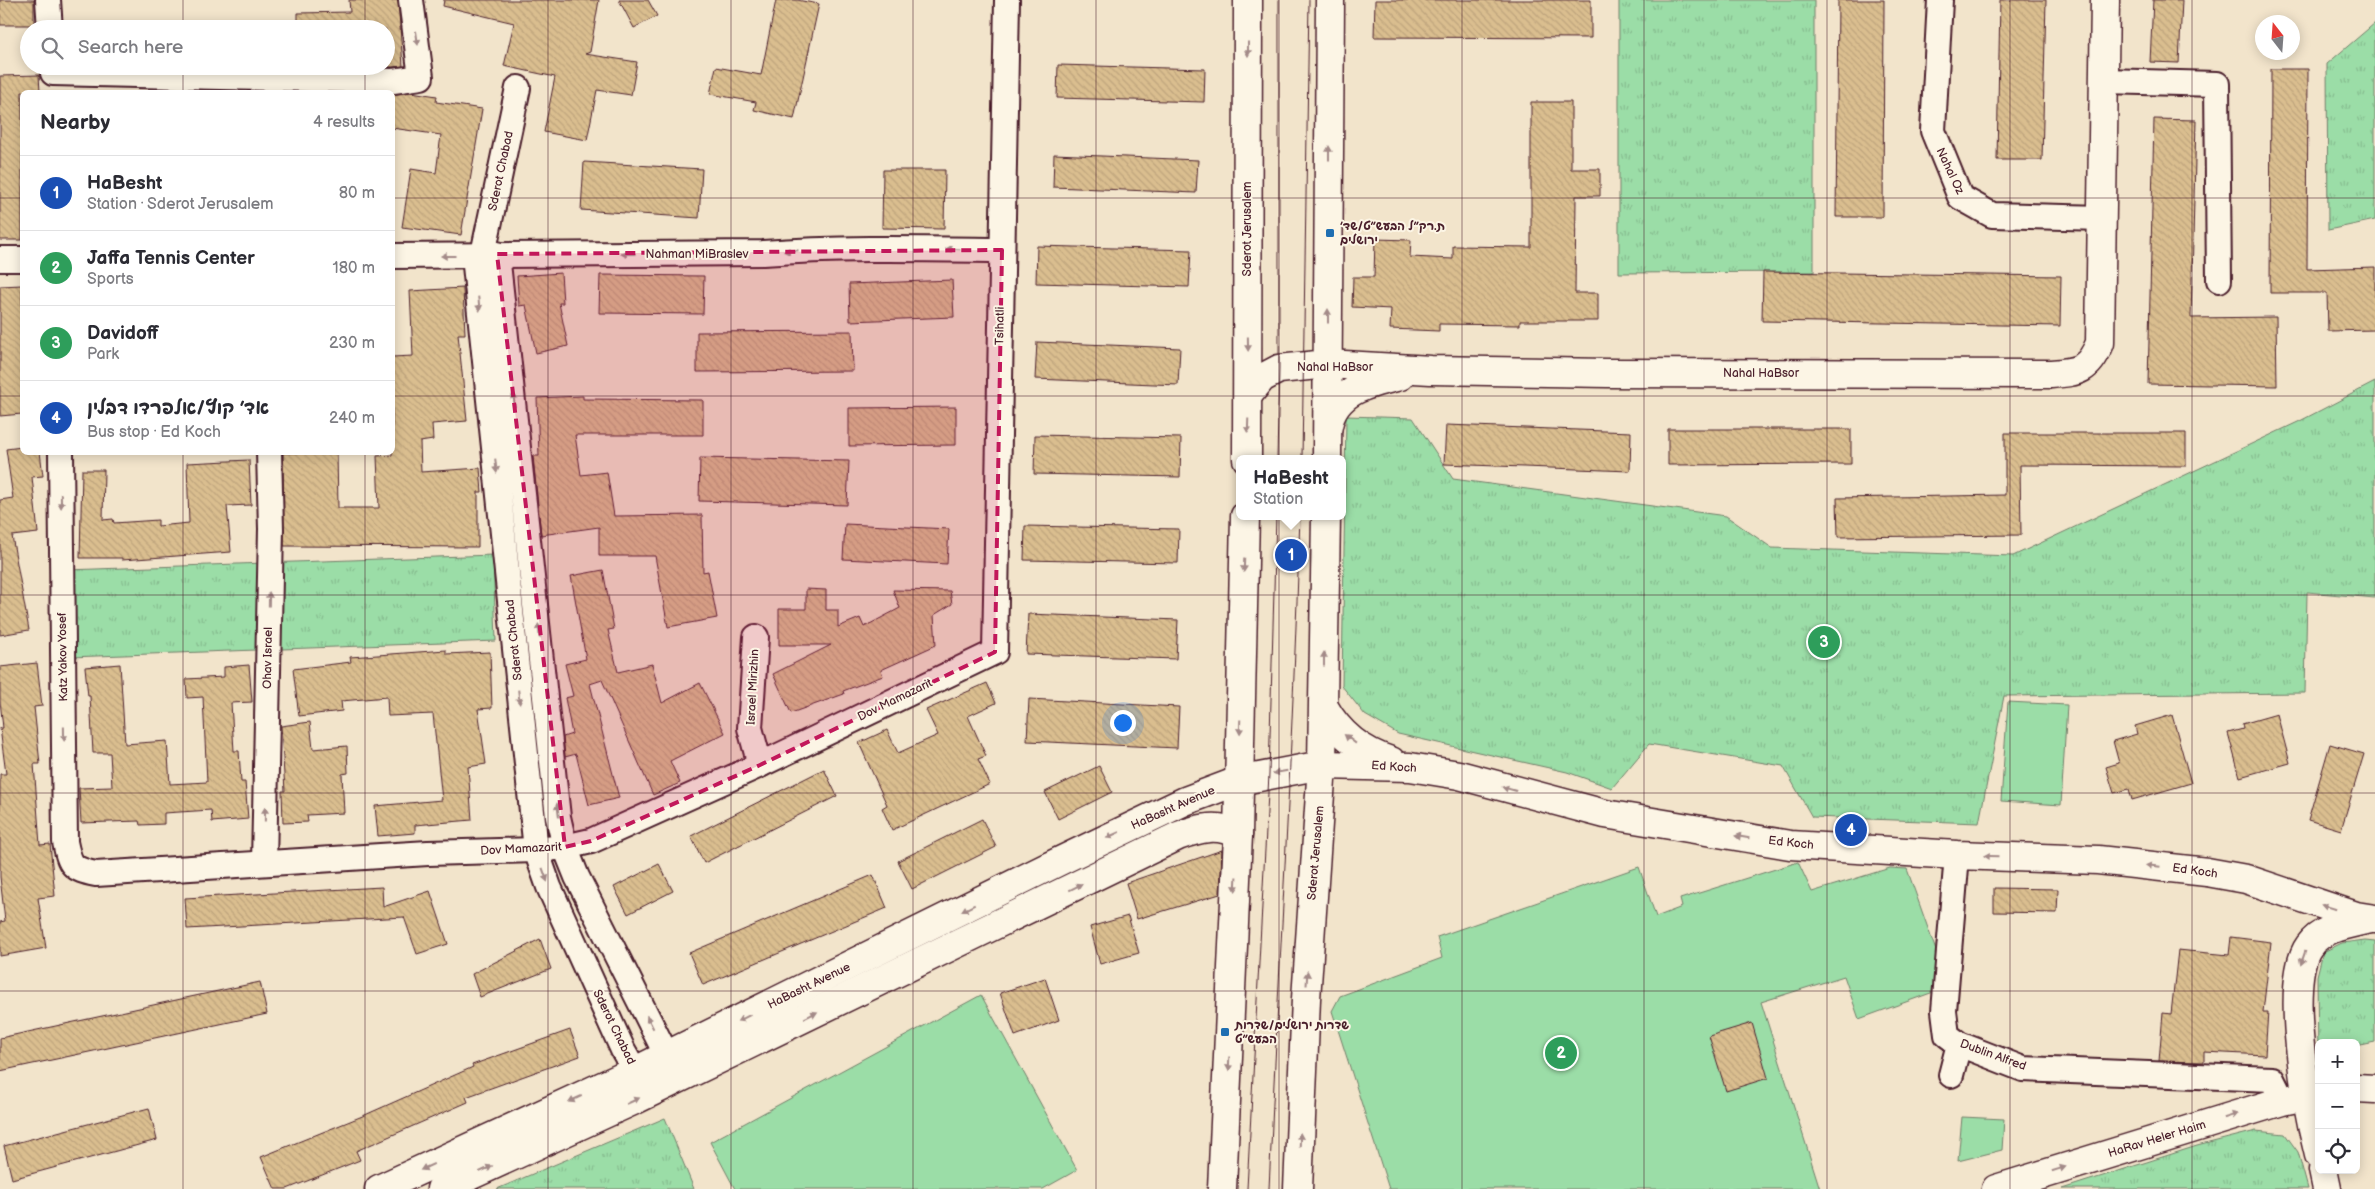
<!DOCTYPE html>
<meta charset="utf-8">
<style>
body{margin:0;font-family:"Balsamiq Sans","Playpen Sans Hebrew",sans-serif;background:#f7f7f7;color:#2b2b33}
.controls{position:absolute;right:15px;bottom:15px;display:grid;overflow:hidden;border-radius:8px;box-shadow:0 2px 12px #0003}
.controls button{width:45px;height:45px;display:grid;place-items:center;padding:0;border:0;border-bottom:1px solid #e1e1e2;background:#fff;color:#2b2b33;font:25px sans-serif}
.compass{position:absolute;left:2255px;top:15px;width:45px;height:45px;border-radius:50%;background:#fff;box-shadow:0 2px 12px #0003;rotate:343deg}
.you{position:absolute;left:1122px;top:722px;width:18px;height:18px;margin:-12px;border:4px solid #fff;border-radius:50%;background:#1a73e8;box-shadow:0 0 0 8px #1a73e833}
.badge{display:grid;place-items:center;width:32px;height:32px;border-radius:50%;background:#1f6fb2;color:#fff;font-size:16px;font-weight:700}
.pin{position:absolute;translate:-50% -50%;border:2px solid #fff;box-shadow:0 1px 5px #0006}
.popup{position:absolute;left:1236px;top:455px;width:110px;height:65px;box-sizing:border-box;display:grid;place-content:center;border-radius:8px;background:#fff;filter:drop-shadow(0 1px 4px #0005);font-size:16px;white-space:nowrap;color:#7c7c81}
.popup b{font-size:19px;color:#2b2b33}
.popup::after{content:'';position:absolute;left:50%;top:100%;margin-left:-10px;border:10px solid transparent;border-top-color:#fff}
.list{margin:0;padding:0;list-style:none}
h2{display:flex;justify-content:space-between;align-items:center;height:65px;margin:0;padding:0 20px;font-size:21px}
h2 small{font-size:16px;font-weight:400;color:#7c7c81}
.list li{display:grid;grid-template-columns:32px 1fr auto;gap:15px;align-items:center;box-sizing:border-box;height:75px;padding:0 20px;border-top:1px solid #e1e1e2}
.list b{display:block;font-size:19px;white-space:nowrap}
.list p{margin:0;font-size:16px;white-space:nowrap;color:#7c7c81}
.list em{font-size:16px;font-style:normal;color:#7c7c81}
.icon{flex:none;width:28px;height:28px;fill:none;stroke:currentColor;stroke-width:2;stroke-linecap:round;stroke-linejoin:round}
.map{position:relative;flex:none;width:2375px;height:1189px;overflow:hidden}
.search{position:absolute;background:#fff;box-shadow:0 2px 12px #0003;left:20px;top:20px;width:375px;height:55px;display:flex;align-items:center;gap:12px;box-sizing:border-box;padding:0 18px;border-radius:28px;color:#7c7c81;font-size:19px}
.panel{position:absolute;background:#fff;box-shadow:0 2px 12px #0003;left:20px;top:90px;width:375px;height:365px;border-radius:8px}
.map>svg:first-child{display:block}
.grass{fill:url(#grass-tufts);stroke:#727e69}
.garden{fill:#9bdda7;stroke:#727e69}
.building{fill:url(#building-back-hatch);stroke:#4a1f2b}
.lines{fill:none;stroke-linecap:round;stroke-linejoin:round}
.street-casing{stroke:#4a1f2b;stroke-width:28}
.secondary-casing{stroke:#4a1f2b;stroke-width:31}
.street{stroke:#fcf5e5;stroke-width:24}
.secondary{stroke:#fcf5e5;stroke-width:28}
.tram{stroke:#4a1f2b;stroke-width:1}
.oneway{fill:#a38a88}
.marked{fill:#c2185b;fill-opacity:0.2;stroke:#c2185b;stroke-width:4;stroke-dasharray:10 6;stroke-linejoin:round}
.grid{fill:none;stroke:#4a1f2b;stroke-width:1;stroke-opacity:0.55}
.poi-dot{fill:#1f6fb2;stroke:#fcf5e5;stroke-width:2}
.labels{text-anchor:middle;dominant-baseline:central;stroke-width:4;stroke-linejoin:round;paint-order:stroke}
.street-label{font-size:12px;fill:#4a1f2b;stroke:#fcf5e5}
.poi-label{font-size:12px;font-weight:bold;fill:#4a1f2b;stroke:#fcf5e5;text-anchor:start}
</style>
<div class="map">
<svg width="2375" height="1189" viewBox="0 0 2375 1189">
<defs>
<pattern id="grass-tufts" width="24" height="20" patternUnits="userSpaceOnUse" patternTransform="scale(1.25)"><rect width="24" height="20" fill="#9bdda7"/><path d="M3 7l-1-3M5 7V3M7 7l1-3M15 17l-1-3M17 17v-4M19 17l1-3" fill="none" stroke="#87bd90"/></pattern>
<pattern id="building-back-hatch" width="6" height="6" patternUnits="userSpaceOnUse" patternTransform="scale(1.25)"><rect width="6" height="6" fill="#dabe8f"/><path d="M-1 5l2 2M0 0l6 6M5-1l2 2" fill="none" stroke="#bda37c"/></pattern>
</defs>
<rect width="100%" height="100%" fill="#f2e4cb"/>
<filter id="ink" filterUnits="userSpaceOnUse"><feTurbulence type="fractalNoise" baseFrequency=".02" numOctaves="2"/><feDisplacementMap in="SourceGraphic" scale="10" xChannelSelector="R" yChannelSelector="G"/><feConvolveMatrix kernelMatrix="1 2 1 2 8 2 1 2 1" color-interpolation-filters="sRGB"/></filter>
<g filter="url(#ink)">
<!-- grass -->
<g class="grass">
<path d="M1619,0H1814V272L1619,273Z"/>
<path d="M2375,23V220L2328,230L2327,64Z"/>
<path d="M2375,382V598L2307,592L2305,693L2004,696L1979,823L1812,817L1783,766L1649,744L1612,788L1567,772L1398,734L1365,715L1342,686L1346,416L1413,418L1453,479L1726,516L1772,548L2013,556L2298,422Z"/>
<path d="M493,555L496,641L70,657L67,570Z"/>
<path d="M2365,940L2375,941V1042L2356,1046V1043H2319L2318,1057L2317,976L2323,952L2342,943Z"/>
<path d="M665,1118L694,1189H497Z"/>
<path d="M2256,1131L2285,1134L2298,1152L2308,1189H2062L2197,1146Z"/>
</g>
<!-- garden -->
<g class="garden">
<path d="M2008,702L2067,705L2061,805L2001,801Z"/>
<path d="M1798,862L1812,892L1890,868L1907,869L1941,965L1939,990L1859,1019L1844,976L1761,1002L1820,1189H1389L1332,1011L1340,996L1442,958L1437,937L1639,867L1656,917L1682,907L1680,899Z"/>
<path d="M981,995L1077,1170L1043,1189H735L710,1142Z"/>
<path d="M1962,1117L2004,1119L2002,1150L1958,1161Z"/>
</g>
<!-- building -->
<g class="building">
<rect x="0" y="0" width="34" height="25"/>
<path d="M349,0H398L403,66L392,67L354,66H386V29H298V13L350,12Z"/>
<path d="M444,0H599L590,52L585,54L637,62L631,95L597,90L587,140L544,132L555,77L504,66L514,23L443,6Z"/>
<path d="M619,0H648L657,16L634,28Z"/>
<path d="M776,0H797L819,4L794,119L754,110L756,102L710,94L716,67L761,75Z"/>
<path d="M1375,0H1591V38L1374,37Z"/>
<path d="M1838,0H1884L1883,217H1836Z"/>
<path d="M2000,0H2046L2042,160H1997Z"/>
<path d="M2153,0H2182L2179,63L2150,62Z"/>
<path d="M1058,65L1205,69L1204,102L1057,98Z"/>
<path d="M2271,69H2308L2307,269L2375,267V330L2328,331L2327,293H2270Z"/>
<path d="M39,75L40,92H22V240H0V76Z"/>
<path d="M411,92L437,96L436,102L482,109L461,235L402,227L411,169L436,173L441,135L392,128V95Z"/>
<path d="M1531,102H1571V169H1600V196H1576L1575,293H1598V321H1520V325L1439,324V331L1390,329L1391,309L1352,307L1353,277H1374L1375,239L1411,240L1410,257L1453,259V246L1531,247Z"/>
<path d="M2154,119L2196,120L2191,318L2276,317L2277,386L2148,384Z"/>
<path d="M1054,154L1198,160L1196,193L1053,187Z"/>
<path d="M584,162L702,169L699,218L581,210Z"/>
<path d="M883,170H945L944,229L882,228Z"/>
<path d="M1037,246L1191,250L1189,287L1036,283Z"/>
<path d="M1763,272L2061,276L2060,326L1762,321Z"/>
<path d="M561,273L563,303H559L568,346L536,353L526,305L519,306L517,276Z"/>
<path d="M600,275L704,276L703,314L599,313Z"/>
<path d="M952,280L954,317L850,321L849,284Z"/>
<path d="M22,285V414L0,416V286Z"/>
<path d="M463,288L465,334H458L467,421L432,424L433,440L420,442L421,472L480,468L482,492H478V547L284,546L283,453L337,452L338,508H379L377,456L392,455V357L413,356L410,291Z"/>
<path d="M852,331L853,371L697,372V332Z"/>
<path d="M1037,342L1180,348L1178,385L1035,379Z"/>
<path d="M583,396V399L703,400V435H575L581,475L607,472L614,516L702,515L703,572L708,571L717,618L668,627L655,556H599V527L541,535L533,456H539L537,398Z"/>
<path d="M956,407V445L849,446V408Z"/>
<path d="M1446,425L1631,432L1630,471L1444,464Z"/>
<path d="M1668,429H1851V464L1668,465Z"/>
<path d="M2005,433H2186V466L2020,465L2021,535L1838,537L1837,498L2005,495Z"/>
<path d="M1035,435L1181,438L1180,477L1034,474Z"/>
<path d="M22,447V452H40L43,476L32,477L38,533L12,536L29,630L0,635V500L13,498L6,449Z"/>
<path d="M700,458L849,461L847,505L699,501Z"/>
<path d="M249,460L251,505L227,506L231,552L122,560V558H80L82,470H104L103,520L113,519L114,523L158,520V526L189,523L187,463Z"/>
<path d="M845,524L949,529L947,564L843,559Z"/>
<path d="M1025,526L1179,529L1178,563L1024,560Z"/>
<path d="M603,570L614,629L608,630L618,672L652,664L662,703L700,683L725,733L670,761L680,783L653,795L602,680L590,684L619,798L589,805L576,754L565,757L563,737L572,734L565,698L573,696L565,664L586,659L571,576Z"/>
<path d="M806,589L826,590V610H838V627L860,618L864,627L900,608L893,590L950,591L952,604L934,615L936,645L881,670L883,676L843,691L844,694L791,713L773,674L831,645H779V609H806Z"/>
<path d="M1028,614L1178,620L1176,659L1026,654Z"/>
<path d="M446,650V654L490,652L492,708L478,709L486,764L468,767L472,820L415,825V833L378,836L375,806L442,800L433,714L388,716L387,697L341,701L342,711L299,716L293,669L351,662L350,657Z"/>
<path d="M37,663L42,706L34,707L40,764H34L40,845L50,844L55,896L38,898L46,948L0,956V922L5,921L0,877V774H6L0,728H3L0,701V667Z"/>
<path d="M120,664L125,744L167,741L170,784L207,782L203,697L187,698L186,679L224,677V667L249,665L252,702L231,703L234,751H239L241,782H245L248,819L212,822L211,810L164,813V824L140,825L139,821L81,823L79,788L112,787L110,753H93L90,696H88L85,667Z"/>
<path d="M987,683L996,703L968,716L986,756L978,759L990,784L892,830L882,808L887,805L859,743L887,730L898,753L938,735L926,710Z"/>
<path d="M1029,699L1179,707L1177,748L1027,741Z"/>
<path d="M2277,714L2290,763L2240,777L2228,733L2243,729L2242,724Z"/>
<path d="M2172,715L2191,783L2132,800L2129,789L2114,793L2106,767L2119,763L2113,741L2137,734L2135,726Z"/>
<path d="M310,722L313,749L347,746L348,773L342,774L344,813L307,815L308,822L283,823L282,791H285L281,726Z"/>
<path d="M2330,744L2364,754L2341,830L2308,820Z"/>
<path d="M1099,766L1112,792L1058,819L1045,792Z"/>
<path d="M824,769L837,796L704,863L691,836Z"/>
<path d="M982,819L996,847L912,889L898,861Z"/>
<path d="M1222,850L1220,894L1137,919L1126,883Z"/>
<path d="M659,864L673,891L628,914L614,887Z"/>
<path d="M873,875L887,908L703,985L689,953Z"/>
<path d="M382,887L383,907L430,891L448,944L417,954L404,917L187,929L185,898Z"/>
<path d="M1994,888L2058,889L2057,913L1994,912Z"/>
<path d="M1128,916L1139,953L1100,964L1090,927Z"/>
<path d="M2231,937L2271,942L2263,1012H2268L2265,1055L2204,1052V1062L2159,1061L2163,1013L2171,1014L2178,950L2229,955Z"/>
<path d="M540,939L551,969L480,997L472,974Z"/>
<path d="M1045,978L1059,1020L1015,1036L1000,993Z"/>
<path d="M260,982L267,1014L0,1071V1038Z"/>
<path d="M1752,1023L1768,1078L1726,1091L1709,1036Z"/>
<path d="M570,1030L580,1056L466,1097L468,1102L356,1151L360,1160L287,1189H275L261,1157L365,1115L473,1067L472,1065Z"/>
<path d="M149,1108L157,1140L12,1179L4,1146Z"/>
</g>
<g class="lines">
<defs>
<g id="street">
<path d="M48,0L50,29"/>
<path d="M1940,0L1933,131L1960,197L1992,215L2103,218"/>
<path d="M53,73L393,81L421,77L411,0"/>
<path d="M2104,81L2217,84L2219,280"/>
<path d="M483,254L518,88"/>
<path d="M392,256L763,253C843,247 922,249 1002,250"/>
<path d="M474,256L536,850L549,887L623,1050L635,1071L666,1085L667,1056L577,877L565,847L558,817L497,254"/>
<path d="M0,259H22"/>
<path d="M61,452L65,842C70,866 72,869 96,874L428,853L536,850L565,847L591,841L760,765L995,652L1007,0"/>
<path d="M756,637L750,728L760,765"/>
<path d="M1957,855L1944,1011L1947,1035L1959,1044L2023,1069L2272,1079L2277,1089"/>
<path d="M264,863L271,529L269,452"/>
<path d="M1951,1075L1959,1044"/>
</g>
<g id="secondary">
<path d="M1249,394L1262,378L1279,369L1327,364L1431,370L1607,373L2051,374C2079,372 2089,370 2100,343L2105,0"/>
<path d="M1328,426C1334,390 1370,383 1400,376"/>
<path d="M1247,459L1248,0"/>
<path d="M1327,459L1330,0"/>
<path d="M1324,707C1339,734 1362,752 1391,761"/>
<path d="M2356,1088L2375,1089"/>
<path d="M2319,1155C2308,1112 2283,981 2309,946C2322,927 2350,924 2370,919"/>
<path d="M2323,1170L2327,1189"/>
<path d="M379,1189L635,1071L1060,861L1185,801L1238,781L1322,765L1410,767L1459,775L1605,814L1790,845L1957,855L2098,860L2207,872L2246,879L2356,916L2375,919"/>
<path d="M441,1189L635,1100L1178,836C1199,828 1219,823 1238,835"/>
<path d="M1222,1189L1238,835L1245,516"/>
<path d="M1298,1189L1306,999L1322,765L1326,516"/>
<path d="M1996,1189L2282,1101L2319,1093"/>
</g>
</defs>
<!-- street casing -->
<use href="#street" class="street-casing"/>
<!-- secondary casing -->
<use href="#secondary" class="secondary-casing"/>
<!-- street -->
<use href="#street" class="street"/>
<!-- secondary -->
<use href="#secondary" class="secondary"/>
<!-- tram -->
<g class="tram">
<path d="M1277,459L1279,369V0"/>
<path d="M1302,459L1309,0"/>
<path d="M1247,1189L1269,774L1276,516"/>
<path d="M1269,1189C1279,965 1293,741 1300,516"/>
</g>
</g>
<!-- one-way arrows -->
<defs><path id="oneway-solid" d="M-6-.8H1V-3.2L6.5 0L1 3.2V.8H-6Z" transform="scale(1.25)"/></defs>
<g class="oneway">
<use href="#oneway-solid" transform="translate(417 38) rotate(82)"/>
<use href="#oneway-solid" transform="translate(1248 49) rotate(90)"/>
<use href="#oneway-solid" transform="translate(1329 153) rotate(-90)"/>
<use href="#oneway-solid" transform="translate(953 249) rotate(-179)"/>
<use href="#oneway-solid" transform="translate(791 251) rotate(175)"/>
<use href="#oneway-solid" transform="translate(628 254) rotate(180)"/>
<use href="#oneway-solid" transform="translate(448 256) rotate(-180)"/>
<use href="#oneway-solid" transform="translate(479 304) rotate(84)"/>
<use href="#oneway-solid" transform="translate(1328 316) rotate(-90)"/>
<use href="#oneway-solid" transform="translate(1248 344) rotate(89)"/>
<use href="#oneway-solid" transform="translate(514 400) rotate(-97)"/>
<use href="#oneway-solid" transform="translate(1248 426) rotate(92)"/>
<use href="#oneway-solid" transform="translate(496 466) rotate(84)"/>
<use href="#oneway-solid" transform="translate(61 501) rotate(89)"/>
<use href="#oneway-solid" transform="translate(1244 565) rotate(92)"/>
<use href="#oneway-solid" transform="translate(269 599) rotate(-89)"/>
<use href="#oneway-solid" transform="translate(539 631) rotate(-96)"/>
<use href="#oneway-solid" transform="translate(1324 659) rotate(-90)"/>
<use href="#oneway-solid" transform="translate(519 697) rotate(84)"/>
<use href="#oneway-solid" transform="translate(1240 727) rotate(92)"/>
<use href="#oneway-solid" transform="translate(64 734) rotate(89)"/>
<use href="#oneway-solid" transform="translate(1350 739) rotate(-142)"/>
<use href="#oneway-solid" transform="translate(1280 772) rotate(170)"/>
<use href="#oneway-solid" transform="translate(1509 789) rotate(-164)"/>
<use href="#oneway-solid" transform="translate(558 810) rotate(-97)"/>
<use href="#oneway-solid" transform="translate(265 814) rotate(-89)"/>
<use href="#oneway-solid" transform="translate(1113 835) rotate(155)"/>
<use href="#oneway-solid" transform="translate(1742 837) rotate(-171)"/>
<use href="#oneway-solid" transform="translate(1991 856) rotate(-178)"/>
<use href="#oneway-solid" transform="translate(2153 866) rotate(-174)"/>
<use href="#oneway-solid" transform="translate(545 875) rotate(70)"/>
<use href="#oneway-solid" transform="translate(1236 884) rotate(93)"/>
<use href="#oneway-solid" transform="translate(1076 887) rotate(-26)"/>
<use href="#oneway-solid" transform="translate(2328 907) rotate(-163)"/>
<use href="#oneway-solid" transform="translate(968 908) rotate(154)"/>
<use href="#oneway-solid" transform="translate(2303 958) rotate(109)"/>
<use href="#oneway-solid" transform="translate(1307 978) rotate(-86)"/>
<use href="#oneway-solid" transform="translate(811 1015) rotate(-26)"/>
<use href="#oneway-solid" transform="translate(744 1018) rotate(154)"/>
<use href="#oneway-solid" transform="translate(650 1022) rotate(-117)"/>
<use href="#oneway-solid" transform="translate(1229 1064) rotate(92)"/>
<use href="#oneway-solid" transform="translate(575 1099) rotate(155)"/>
<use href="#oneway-solid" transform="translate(633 1101) rotate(-25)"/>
<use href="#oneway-solid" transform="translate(2231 1116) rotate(-17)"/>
<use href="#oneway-solid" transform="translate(1300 1140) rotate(-88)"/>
<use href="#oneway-solid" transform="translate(427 1167) rotate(155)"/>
<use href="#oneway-solid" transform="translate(486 1169) rotate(-25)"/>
<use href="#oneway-solid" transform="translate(2059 1169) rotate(-17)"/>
</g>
</g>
<!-- marked area -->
<path class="marked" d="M1002,250L995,652L760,765L591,841L565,847L497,254Z"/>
<!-- grid -->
<path class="grid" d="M183,0V29M365,0V29M548,0V1189M731,0V1189M913,0V1189M1096,0V1189M1279,0V1189M1462,0V1189M1644,0V1189M1827,0V1189M2010,0V1189M2192,0V1189M183,66V92M365,66V92M0,198H22M392,198H2375M0,396H22M392,396H2375M183,452V1189M365,452V1189M0,595H2375M0,793H2375M0,991H2375"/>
<!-- markers -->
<g class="poi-dot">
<rect x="1325" y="228" width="10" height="10" rx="2.5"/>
<rect x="1220" y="1027" width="10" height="10" rx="2.5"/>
</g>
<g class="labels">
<!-- street labels -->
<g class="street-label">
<text transform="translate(501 171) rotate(-78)">Sderot Chabad</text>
<text transform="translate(1950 171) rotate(65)">Nahal Oz</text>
<text transform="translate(1247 229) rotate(-90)">Sderot Jerusalem</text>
<text x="697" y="254">Nahman MiBraslev</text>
<text transform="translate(1000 326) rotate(-89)">Tsihatli</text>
<text x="1335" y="367">Nahal HaBsor</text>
<text x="1761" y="373">Nahal HaBsor</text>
<text transform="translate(514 640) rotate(-96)">Sderot Chabad</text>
<text transform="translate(63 657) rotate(-91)">Katz Yakov Yosef</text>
<text transform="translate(268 658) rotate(-89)">Ohav Israel</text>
<text transform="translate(753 687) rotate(-87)">Israel Mirizhin</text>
<text transform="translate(895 700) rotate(-26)">Dov Mamazarit</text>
<text transform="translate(1394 767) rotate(4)">Ed Koch</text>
<text transform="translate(1173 808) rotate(-24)">HaBasht Avenue</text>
<text transform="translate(1791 843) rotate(6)">Ed Koch</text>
<text transform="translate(521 849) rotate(-3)">Dov Mamazarit</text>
<text transform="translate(1316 853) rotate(-85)">Sderot Jerusalem</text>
<text transform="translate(2195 871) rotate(8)">Ed Koch</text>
<text transform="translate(809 986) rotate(-26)">HaBasht Avenue</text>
<text transform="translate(614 1027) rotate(64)">Sderot Chabad</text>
<text transform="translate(1993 1055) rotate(20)">Dublin Alfred</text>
<text transform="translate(2157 1139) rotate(-17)">HaRav Heler Haim</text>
</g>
<!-- poi labels -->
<g class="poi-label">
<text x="1340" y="226">ת.רק״ל הבעש״ט/שד׳<tspan x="1340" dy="14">ירושלים</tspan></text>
<text x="1235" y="1025">שדרות ירושלים/שדרות<tspan x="1235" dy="14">הבעש״ט</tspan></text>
</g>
</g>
</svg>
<div class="controls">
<button>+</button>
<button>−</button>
<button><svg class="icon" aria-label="locate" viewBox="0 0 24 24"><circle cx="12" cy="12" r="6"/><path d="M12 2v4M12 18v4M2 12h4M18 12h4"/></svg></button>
</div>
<svg class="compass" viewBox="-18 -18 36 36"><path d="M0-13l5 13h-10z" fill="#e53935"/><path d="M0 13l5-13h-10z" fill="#7c7c81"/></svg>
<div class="you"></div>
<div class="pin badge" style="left:1291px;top:555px;background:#1a4fb4">1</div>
<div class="popup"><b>HaBesht</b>Station</div>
<div class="pin badge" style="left:1561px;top:1053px;background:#2e9e5b">2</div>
<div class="pin badge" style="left:1824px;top:642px;background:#2e9e5b">3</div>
<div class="pin badge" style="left:1851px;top:830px;background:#1a4fb4">4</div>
<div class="search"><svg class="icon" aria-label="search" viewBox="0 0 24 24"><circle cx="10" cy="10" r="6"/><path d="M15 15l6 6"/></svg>Search here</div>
<section class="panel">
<h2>Nearby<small>4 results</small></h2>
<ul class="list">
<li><span class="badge" style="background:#1a4fb4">1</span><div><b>HaBesht</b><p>Station · Sderot Jerusalem</p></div><em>80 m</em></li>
<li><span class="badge" style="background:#2e9e5b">2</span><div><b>Jaffa Tennis Center</b><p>Sports</p></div><em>180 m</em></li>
<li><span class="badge" style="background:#2e9e5b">3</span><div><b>Davidoff</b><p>Park</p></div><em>230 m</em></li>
<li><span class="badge" style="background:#1a4fb4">4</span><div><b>אד׳ קוץ/אלפרדו דבלין</b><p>Bus stop · Ed Koch</p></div><em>240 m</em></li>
</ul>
</section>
</div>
